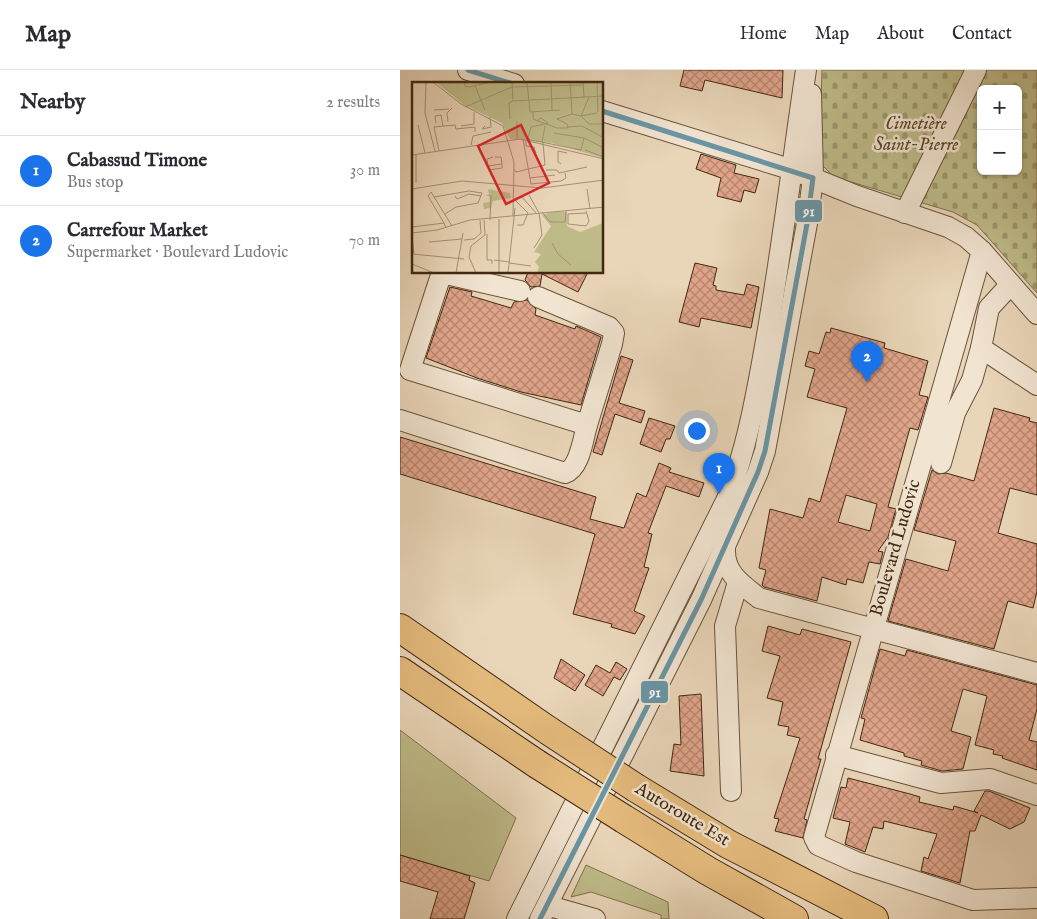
<!DOCTYPE html>
<meta charset="utf-8">
<style>
body{margin:0;font-family:"IM FELL English",serif;background:#f2f2f3;color:#2b2b33}
.controls{position:absolute;right:15px;top:15px;display:grid;overflow:hidden;border-radius:8px;box-shadow:0 1px 4px #0004}
.controls button{width:45px;height:45px;display:grid;place-items:center;padding:0;border:0;border-bottom:1px solid #e1e1e2;background:#fff;color:#2b2b33;font:25px sans-serif}
.you{position:absolute;left:296px;top:360px;width:18px;height:18px;margin:-12px;border:4px solid #fff;border-radius:50%;background:#1a73e8;box-shadow:0 0 0 8px #1a73e833}
.badge{display:grid;place-items:center;width:32px;height:32px;border-radius:50%;background:#1a73e8;color:#fff;font-size:16px;font-weight:700}
.pin{position:absolute;translate:-50% -41px;filter:drop-shadow(0 1px 2px #0008)}
.pin::after{content:'';position:absolute;top:26px;width:18px;height:15px;background:inherit;clip-path:polygon(0 0,100% 0,50% 100%)}
.list{margin:0;padding:0;list-style:none}
h2{display:flex;justify-content:space-between;align-items:center;height:65px;margin:0;padding:0 20px;font-size:21px}
h2 small{font-size:16px;font-weight:400;color:#7c7c81}
.list li{display:grid;grid-template-columns:32px 1fr auto;gap:15px;align-items:center;box-sizing:border-box;height:70px;padding:0 20px;border-top:1px solid #e1e1e2}
.list b{display:block;font-size:19px;white-space:nowrap}
.list p{margin:0;font-size:16px;white-space:nowrap;color:#7c7c81}
.list em{font-size:16px;font-style:normal;color:#7c7c81}
.map{position:relative;flex:none;width:637px;height:849px;overflow:hidden}
header{display:flex;align-items:center;gap:30px;box-sizing:border-box;height:70px;padding:0 25px;background:#fff;border-bottom:1px solid #e1e1e2}
header strong{font-size:24px}
nav{display:flex;gap:28px;margin-inline-start:auto;font-size:18px}
main{display:flex}
aside{flex:1;background:#fff}
.map>svg:first-child{display:block}
.cemetery{fill:url(#cemetery-stones);stroke:#80724c;fill-rule:evenodd}
.garden{fill:#bebb89;stroke:#80724c}
.building{fill:url(#building-cross-hatch);stroke:#412810;fill-rule:evenodd}
.lines{fill:none;stroke-linecap:round;stroke-linejoin:round}
.minor-casing{stroke:#6b533a;stroke-width:22}
.highway-casing{stroke:#412810;stroke-width:30}
.minor{stroke:#f1e4d1;stroke-width:20}
.highway{stroke:#e4ba7c;stroke-width:28}
.highway-bridge-casing{stroke:#412810;stroke-width:30;stroke-linecap:butt}
.highway-bridge{stroke:#e4ba7c;stroke-width:28}
.bus-1-casing{stroke:#f1e4d1;stroke-width:9}
.bus-1{stroke:#6996a6;stroke-width:5}
.labels{text-anchor:middle;dominant-baseline:central;stroke-width:5;stroke-linejoin:round;paint-order:stroke}
.park-label{font-size:18px;font-style:italic;fill:#5a4528;stroke:#f1e4d1}
.street-label{font-size:18px;fill:#412810;stroke:#f1e4d1}
.inset-road{fill:none;stroke:#a69075;stroke-width:1}
.view{fill:#d62828;fill-opacity:0.15;stroke:#d62828;stroke-width:2.5}
.inset-edge{fill:none;stroke:#412810;stroke-width:2.5}
.line-badge{stroke:#f1e4d1;stroke-width:2}
.badge-label{font-size:14px;text-anchor:middle;font-weight:bold;fill:#fff}
</style>
<header>
<strong>Map</strong>
<nav><a>Home</a><a>Map</a><a>About</a><a>Contact</a></nav>
</header>
<main>
<aside>
<h2>Nearby<small>2 results</small></h2>
<ul class="list">
<li><span class="badge">1</span><div><b>Cabassud Timone</b><p>Bus stop</p></div><em>30 m</em></li>
<li><span class="badge">2</span><div><b>Carrefour Market</b><p>Supermarket · Boulevard Ludovic</p></div><em>70 m</em></li>
</ul>
</aside>
<div class="map">
<svg width="637" height="849" viewBox="0 0 637 849">
<defs>
<pattern id="cemetery-stones" width="16" height="16" patternUnits="userSpaceOnUse" patternTransform="scale(1.25)"><rect width="16" height="16" fill="#bebb89"/><path d="M2 7V4a2 2 0 0 1 4 0v3zM10 15v-3a2 2 0 0 1 4 0v3z" fill="#9c986f"/></pattern>
<pattern id="building-cross-hatch" width="8" height="8" patternUnits="userSpaceOnUse" patternTransform="scale(1.25)"><rect width="8" height="8" fill="#e0a48a"/><path d="M0 0l8 8M0 8l8-8" fill="none" stroke="#b7866f"/></pattern>
</defs>
<rect width="100%" height="100%" fill="#e9d5b8"/>
<filter id="stains"><feTurbulence type="fractalNoise" baseFrequency=".004" numOctaves="4"/><feColorMatrix values="0 0 0 0 .2 0 0 0 0 .09 0 0 0 0 .02 0 0 0 .5 -.17"/></filter>
<radialGradient id="worn" r=".72"><stop offset=".6" stop-color="#630" stop-opacity="0"/><stop offset="1" stop-color="#630" stop-opacity=".3"/></radialGradient>
<!-- cemetery -->
<path class="cemetery" d="M422,0H637V223L577,155L553,142L434,107L419,92ZM581,19H618V101H581Z"/>
<!-- garden -->
<g class="garden">
<path d="M0,660L116,748L89,811L0,785Z"/>
<path d="M186,795L268,832L269,849H261V845L191,822L171,827Z"/>
</g>
<!-- building -->
<g class="building">
<path d="M284,0H383L382,28L305,10L302,21L280,16Z"/>
<path d="M301,84L336,95L334,103L359,109L355,123L344,120L341,132L317,126L321,108L296,99Z"/>
<path d="M295,193L317,198L313,215L316,216V220L344,225L347,214L359,217L351,258L301,248L299,257L279,252Z"/>
<path d="M128,202H188L178,222L142,204L140,216L131,217L125,210Z"/>
<path d="M50,217L72,222L71,226L111,238L114,232L127,230L136,239L135,245L175,259L176,256L201,267L181,335L121,322L77,308L26,288Z"/>
<path d="M431,258L485,273L484,278L528,291L519,325L528,327L518,360L510,358L488,437L496,439L488,467L478,481L483,482L480,494L469,492L463,513L447,509L446,515L422,507L417,531L364,517L362,515L366,500L359,498L370,439L403,448L409,428L420,432L447,338L407,327L415,299L405,296L409,281L419,284L426,262L430,263ZM446,425L477,434L470,461L438,452Z"/>
<path d="M221,286L233,290L219,333L245,341L241,353L215,344L202,385L193,382Z"/>
<path d="M594,338L630,348L629,351L637,353V425L610,418L598,463L637,474V521L633,538L608,531L594,579L488,551L506,489L548,501L556,471L514,460L532,400L538,404L546,403L574,411Z"/>
<path d="M249,348L275,356L270,369H266L261,382L240,374Z"/>
<path d="M0,367L196,427L190,449L224,458L237,423L246,427L259,393L271,398L269,402L304,413L299,427L266,416L248,463L252,464L244,497L249,498L234,541L245,546L235,564L211,557L212,554L173,544L195,464L0,404Z"/>
<path d="M368,556L400,565L402,559L451,572L418,689H421L404,749L407,750L403,768L375,761L379,749L374,748L400,668L387,665L389,657L378,655L383,632L367,628L380,586L362,581Z"/>
<path d="M480,579L505,586L507,580L637,615V639L629,670L637,672V700L602,688L603,686L593,684L594,680L575,675L587,626L563,619L551,661L571,667L563,699L542,701L521,695L522,691L504,686V683L460,670L465,649L461,648Z"/>
<path d="M161,589L185,605L175,621L154,608Z"/>
<path d="M216,592L227,599L220,610L214,607L203,626L185,615L196,595L210,603Z"/>
<path d="M301,624L304,706L270,701L274,674L281,675L279,626Z"/>
<path d="M448,708L510,724L520,727L519,732L553,740L554,736L578,743L574,741L585,721H589L630,738L624,752L610,759L581,745L575,761H570L560,813L521,801L524,787L528,789L537,764L484,751L483,759L473,757L465,782L445,774L450,752L433,748L441,717L446,718Z"/>
<path d="M0,785L70,806L69,810L75,813L64,849H30L38,822L0,811Z"/>
</g>
<g class="lines">
<defs>
<g id="minor">
<path d="M68,0L114,14"/>
<path d="M202,41L393,100L457,126L548,157L566,167L582,181L637,244"/>
<path d="M505,143L576,0"/>
<path d="M582,181L414,767L418,775L456,792L573,830L637,828"/>
<path d="M611,214L589,238L581,278L637,315"/>
<path d="M120,221L46,204L41,205L10,300L187,355L212,274L214,263L209,257L138,227"/>
<path d="M0,350L165,403C180,398 183,369 187,355"/>
<path d="M541,393L555,343L572,310L581,278"/>
<path d="M325,479C324,503 341,514 359,528L637,603"/>
<path d="M436,685L541,713L590,709L637,725"/>
<path d="M331,721L325,556L338,512"/>
<path d="M153,837L195,849"/>
<path d="M117,849L327,429C346,381 355,332 364,282C381,188 392,94 406,0"/>
<path d="M140,849L301,530L358,402L365,381L408,148L413,108L411,24"/>
</g>
<g id="highway">
<path d="M0,558L149,661"/>
<path d="M0,601L137,694"/>
<path d="M236,718L328,774L474,849"/>
<path d="M224,749L308,801L394,849"/>
</g>
</defs>
<!-- minor casing -->
<use href="#minor" class="minor-casing"/>
<!-- highway casing -->
<use href="#highway" class="highway-casing"/>
<!-- minor -->
<use href="#minor" class="minor"/>
<!-- highway -->
<use href="#highway" class="highway"/>
<defs>
<g id="highway-bridge">
<path d="M149,661L236,718"/>
<path d="M137,694L224,749"/>
</g>
</defs>
<!-- highway-bridge casing -->
<use href="#highway-bridge" class="highway-bridge-casing"/>
<!-- highway-bridge -->
<use href="#highway-bridge" class="highway-bridge"/>
<defs>
<g id="bus-1">
<path d="M68,0L113,14"/>
<path d="M140,849L301,530L358,402L365,381L407,154L413,108L202,41"/>
</g>
</defs>
<!-- bus-1 casing -->
<use href="#bus-1" class="bus-1-casing"/>
<!-- bus-1 -->
<use href="#bus-1" class="bus-1"/>
</g>
<g class="labels">
<!-- park labels -->
<g class="park-label">
<text x="516" y="54">Cimetière<tspan x="516" dy="21">Saint-Pierre</tspan></text>
</g>
<!-- street labels -->
<g class="street-label">
<text transform="translate(496 478) rotate(-74)">Boulevard Ludovic</text>
<text transform="translate(282 745) rotate(31)">Autoroute Est</text>
</g>
</g>
<!-- overview -->
<g transform="translate(12 12)">
<rect width="191" height="191" fill="#e9d5b8"/>
<path d="M24,0H191V76L140,61L98,57L90,41L52,23Z" fill="#bebb89"/>
<path d="M76,107L98,111L99,116L81,119L79,126L72,127L71,121L78,120L77,114H73L77,112ZM140,130H155V144L168,150L191,141L192,190L125,191L127,185L123,180L129,172L122,170L139,144L130,133Z" fill="#bebb89"/>
<path class="inset-road" d="M14,0L13,31L23,69M21,0L49,22L91,44L102,80L101,134M52,0L53,4L57,5L79,0M100,0L101,19L192,14M115,0L118,30L148,28M139,0L140,28M171,0L172,15M185,0L186,30M63,4L73,28M177,15L169,34L185,31M53,25L100,5L171,3M22,28L37,27M121,30V37L145,46H156L155,42L145,37L160,32L158,0M160,32L169,34L177,42H192M98,37L97,21L101,19M125,39L129,36L136,41L119,45L116,57L119,58L169,68L172,56L192,66M36,40L35,31L40,26M24,41L23,34L29,33L31,44M6,43L13,71M49,44L62,42V30M73,44L70,47L79,45L78,35M156,45L170,44L192,56M142,51L172,56M105,57V39M111,57L119,102L149,99L154,96L153,91M114,58V64L122,65L124,71M130,60L133,44M131,61L133,83M59,63L61,54L79,50M173,68L192,75M27,69L22,45L43,43L44,47L63,45V50M4,72V101M0,73L108,57L192,77M81,75L75,77L76,84L90,82L89,75H83M149,82L146,80V69L155,71M76,84L77,88L90,86V82M102,87L104,90L133,83M134,88H145L147,91L175,85M118,96L143,93M0,107L50,99L130,106L192,98M175,107L178,127M19,110L40,144M19,110L16,114L32,141M117,113L127,131L130,153L122,166M43,114L45,117L57,112L69,114M22,115L57,109L70,111L66,121L44,125L33,132M104,116L110,115L124,131M102,117L116,131M174,129L177,139L174,144L156,142V132L174,131M130,130L138,140H153L154,129M87,137V191M78,138L79,113M105,143H111L116,131M0,145L32,141L34,146M0,151L25,148L58,138L192,125M75,152V178H80V182M0,156L2,172M52,158L62,157L69,151L68,138M17,160L50,157M140,161L146,172L159,183M0,172L52,177M82,178L98,180M97,181L119,184M0,182L22,191M44,191L51,151M64,191L57,175L59,164L73,153L72,138M96,191L103,126"/>
<path class="view" d="M109,43L137,101L94,122L66,64Z"/>
<rect width="191" height="191" class="inset-edge"/>
</g>
<g class="line-badge">
<rect x="394" y="129" width="29" height="24" rx="5" fill="#6996a6"/>
<rect x="240" y="610" width="29" height="24" rx="5" fill="#6996a6"/>
</g>
<g class="badge-label">
<text x="409" y="146">91</text>
<text x="255" y="627">91</text>
</g>
<rect width="100%" height="100%" filter="url(#stains)"/>
<rect width="100%" height="100%" fill="url(#worn)"/>
</svg>
<div class="controls">
<button>+</button>
<button>−</button>
</div>
<div class="you"></div>
<div class="pin badge" style="left:319px;top:424px">1</div>
<div class="pin badge" style="left:467px;top:312px">2</div>
</div>
</main>
